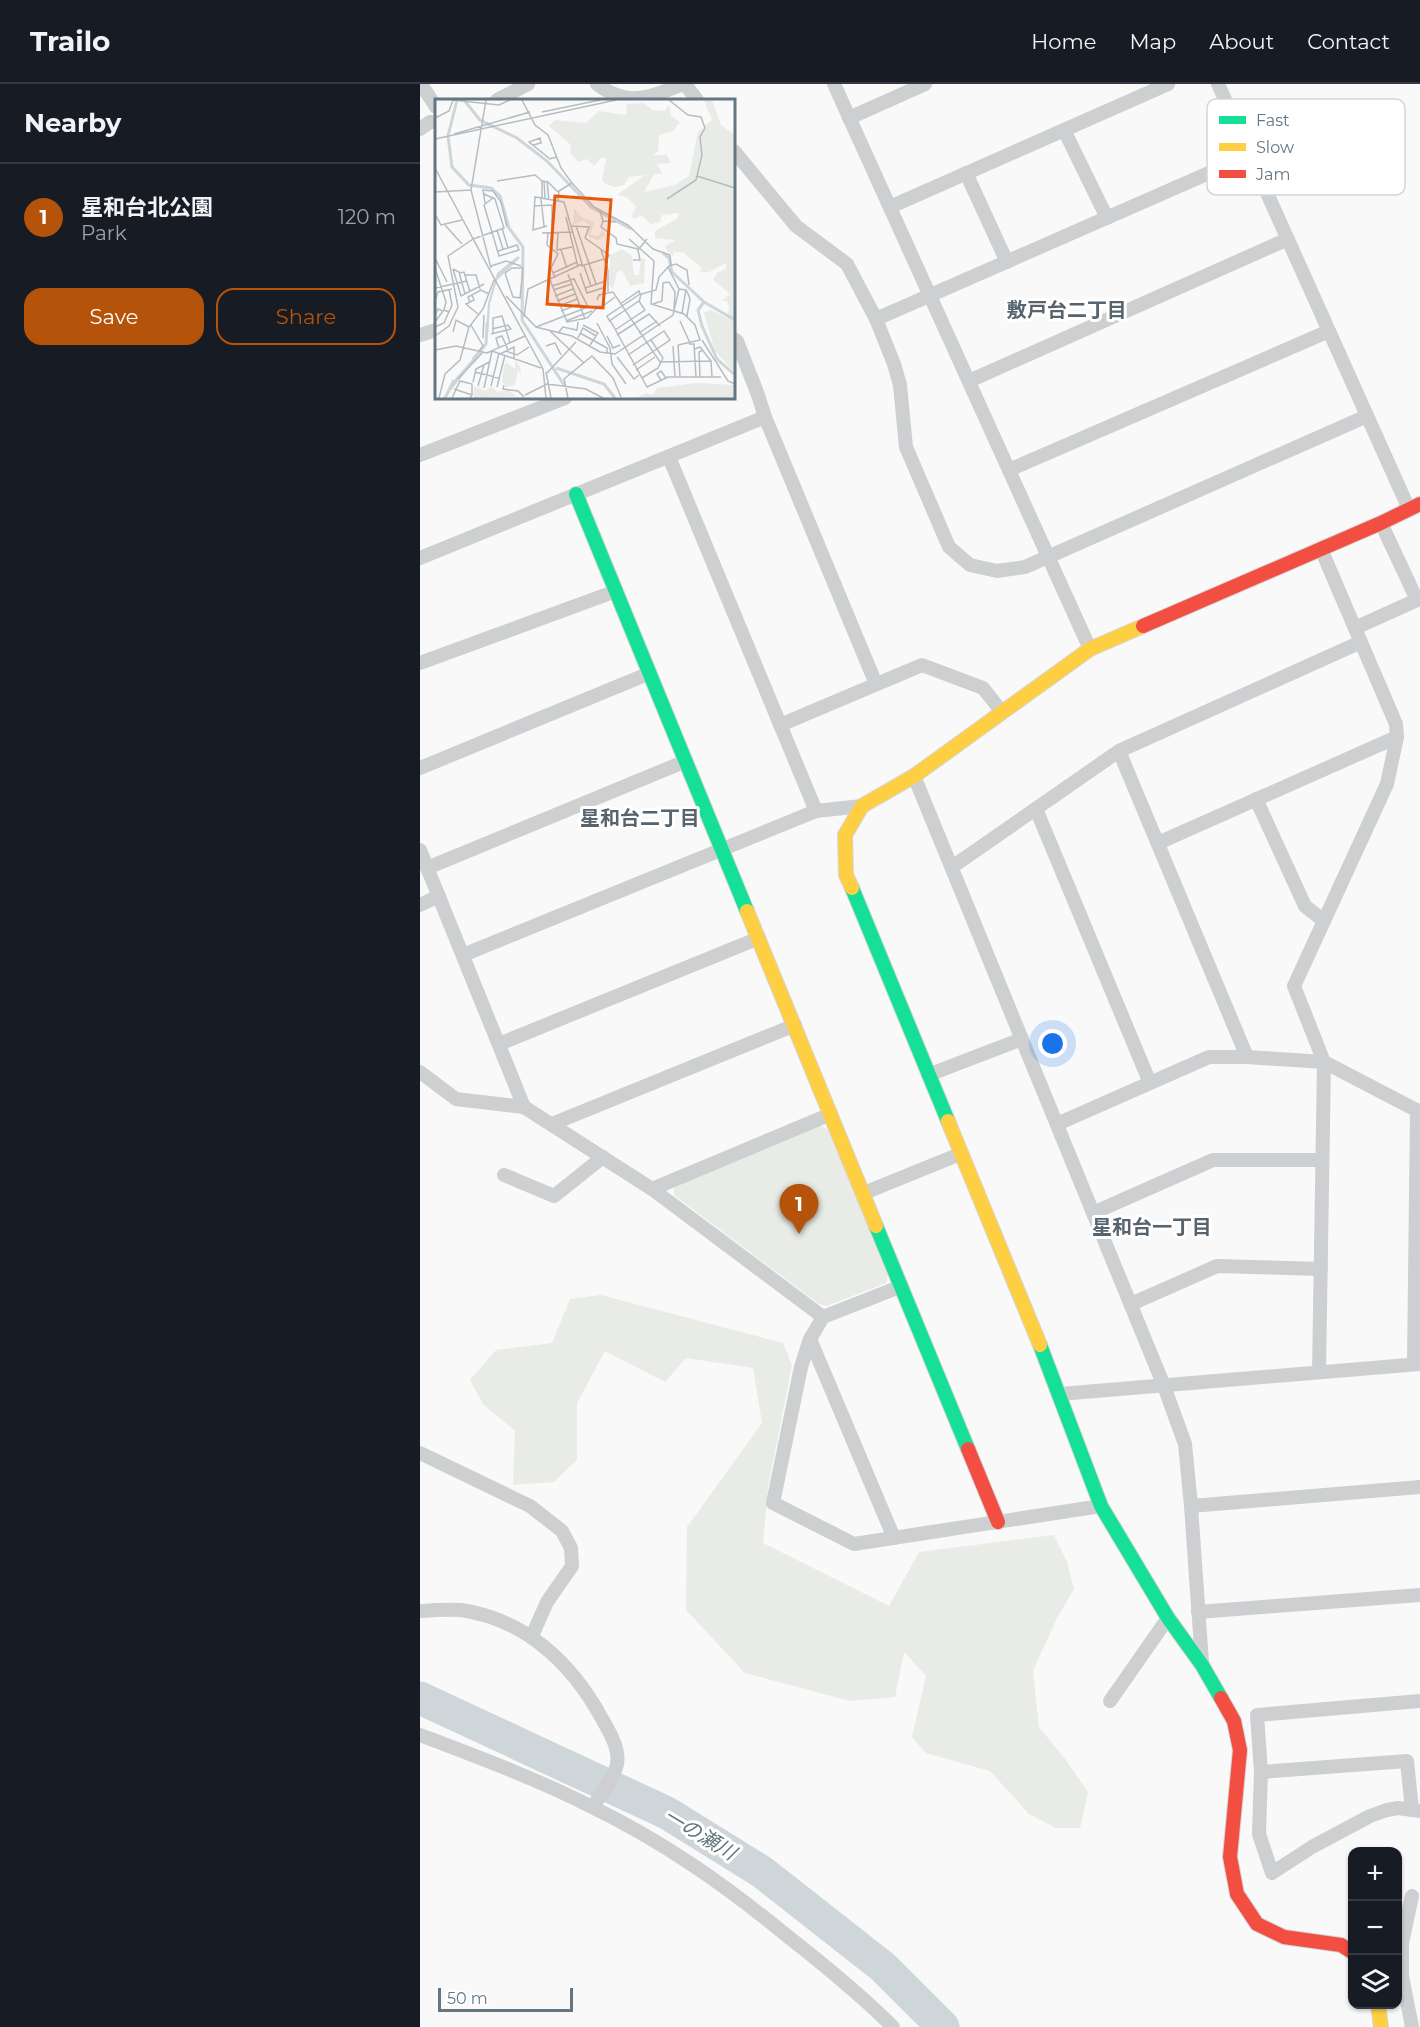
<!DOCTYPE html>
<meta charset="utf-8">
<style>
body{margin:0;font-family:Montserrat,"Noto Sans JP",sans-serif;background:#242831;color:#f1f3f6}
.controls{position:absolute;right:18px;bottom:18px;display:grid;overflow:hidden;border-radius:12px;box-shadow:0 2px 4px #0004}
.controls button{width:54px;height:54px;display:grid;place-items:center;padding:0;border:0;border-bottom:2px solid #363941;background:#171b24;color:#f1f3f6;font:30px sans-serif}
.scale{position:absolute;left:18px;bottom:15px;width:135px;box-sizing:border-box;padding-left:6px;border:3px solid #657683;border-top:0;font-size:16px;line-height:21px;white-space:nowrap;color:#657683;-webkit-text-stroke:4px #fff;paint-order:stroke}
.you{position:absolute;left:633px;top:960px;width:21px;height:21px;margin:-15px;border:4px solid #fff;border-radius:50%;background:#1a73e8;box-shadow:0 0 0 9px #1a73e833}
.badge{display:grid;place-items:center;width:39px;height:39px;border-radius:50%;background:#b45309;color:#fff;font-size:20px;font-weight:700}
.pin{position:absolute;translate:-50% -50px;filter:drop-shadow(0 2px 3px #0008)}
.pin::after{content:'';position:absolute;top:32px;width:21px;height:18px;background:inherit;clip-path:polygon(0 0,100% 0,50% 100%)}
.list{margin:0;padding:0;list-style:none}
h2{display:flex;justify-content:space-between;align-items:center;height:78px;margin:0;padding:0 24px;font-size:26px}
h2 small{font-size:20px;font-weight:400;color:#9ea1a6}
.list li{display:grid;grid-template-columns:39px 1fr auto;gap:18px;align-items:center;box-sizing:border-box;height:108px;padding:0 24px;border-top:2px solid #363941}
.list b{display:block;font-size:22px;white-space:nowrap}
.list p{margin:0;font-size:20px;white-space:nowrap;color:#9ea1a6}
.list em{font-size:20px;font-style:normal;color:#9ea1a6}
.actions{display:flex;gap:12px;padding:18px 24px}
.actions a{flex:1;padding:14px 0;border:2px solid #b45309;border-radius:18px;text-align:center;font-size:21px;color:#b45309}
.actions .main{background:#b45309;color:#fff}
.icon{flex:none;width:33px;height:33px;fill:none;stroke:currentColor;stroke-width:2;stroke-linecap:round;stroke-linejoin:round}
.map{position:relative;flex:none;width:1000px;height:1943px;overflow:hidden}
header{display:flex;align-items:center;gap:36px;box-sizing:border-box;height:84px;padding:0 30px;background:#171b24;border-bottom:2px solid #363941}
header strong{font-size:28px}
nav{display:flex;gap:33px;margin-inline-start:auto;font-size:21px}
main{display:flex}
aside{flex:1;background:#171b24}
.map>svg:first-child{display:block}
.green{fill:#e8ebe6}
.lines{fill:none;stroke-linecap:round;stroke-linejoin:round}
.river{stroke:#ced6d9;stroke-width:33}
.fast-casing{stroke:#d5d6d7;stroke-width:16}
.slow-casing{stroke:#d5d6d7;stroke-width:16}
.jam-casing{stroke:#d5d6d7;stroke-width:16}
.street{stroke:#cecfd0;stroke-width:14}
.fast{stroke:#16e098;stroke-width:14}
.slow{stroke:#ffcf43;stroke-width:14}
.jam{stroke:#f24e42;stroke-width:14}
.labels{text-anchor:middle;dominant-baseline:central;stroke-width:6;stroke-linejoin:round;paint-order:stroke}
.neighbourhood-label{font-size:20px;font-weight:bold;fill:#57646e;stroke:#fff}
.water-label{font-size:20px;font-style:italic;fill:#60757c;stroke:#fff}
.inset-river{fill:none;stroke:#ced6d9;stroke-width:3}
.inset-road{fill:none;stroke:#b5bdc3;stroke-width:1.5}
.view{fill:#e8590c;fill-opacity:0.15;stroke:#e8590c;stroke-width:3}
.inset-edge{fill:none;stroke:#657683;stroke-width:3}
.key{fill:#fff;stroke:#d1d6da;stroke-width:1.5}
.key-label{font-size:16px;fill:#657683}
</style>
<header>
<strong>Trailo</strong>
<nav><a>Home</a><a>Map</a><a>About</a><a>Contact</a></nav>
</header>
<main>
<aside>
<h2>Nearby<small></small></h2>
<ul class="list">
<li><span class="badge">1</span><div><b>星和台北公園</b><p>Park</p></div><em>120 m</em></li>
</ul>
<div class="actions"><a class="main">Save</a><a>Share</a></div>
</aside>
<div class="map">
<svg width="1000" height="1943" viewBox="0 0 1000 1943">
<rect width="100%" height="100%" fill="#f9f9f9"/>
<!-- green -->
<g class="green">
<path d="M401,1042L409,1046L468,1190L466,1199L407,1222L399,1220L254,1111V1103Z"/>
<path d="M181,1211L363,1259L372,1281L348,1403L343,1459L469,1522L499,1468L634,1451L647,1478L654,1505L637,1534L613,1587L619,1643L645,1675L668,1708L660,1744H636L609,1730L570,1687L506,1669L492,1653L506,1592L484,1568L475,1613L430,1617L325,1589L266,1526L267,1443L342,1339L333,1284L266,1274L245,1298L185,1267L157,1319V1376L134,1398L93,1401L95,1347L63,1320L50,1296L76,1266L132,1259L150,1215Z"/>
</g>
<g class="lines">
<!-- river -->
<path class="river" d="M0,1614L247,1729L342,1788L463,1883L523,1943"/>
<defs>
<g id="fast">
<path d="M156,410L327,827"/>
<path d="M432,804L528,1037"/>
<path d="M456,1142L548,1365"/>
<path d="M620,1261L681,1422L748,1534L782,1581L801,1614"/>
</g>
<g id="slow">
<path d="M432,804L426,791L425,751L442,722L494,692L670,565L723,542"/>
<path d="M327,827L456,1142"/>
<path d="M528,1037L620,1261"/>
<path d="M958,1920L961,1943"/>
</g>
<g id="jam">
<path d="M723,542L961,439L1000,420"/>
<path d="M548,1365L578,1438"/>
<path d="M801,1614L814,1637L820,1666L810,1773L817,1810L837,1840L864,1853L921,1861L932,1868"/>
</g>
</defs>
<!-- fast casing -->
<use href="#fast" class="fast-casing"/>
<!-- slow casing -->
<use href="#slow" class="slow-casing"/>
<!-- jam casing -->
<use href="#jam" class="jam-casing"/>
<!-- street -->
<g class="street">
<path d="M1,0L16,23"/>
<path d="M177,0C208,24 231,13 263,0"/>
<path d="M265,0L277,16"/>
<path d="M414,0L670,565"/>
<path d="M798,0L989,425"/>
<path d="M77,16L108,0"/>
<path d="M429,34L505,0"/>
<path d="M0,45L10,38H16"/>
<path d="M644,46L687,134"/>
<path d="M314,67L376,142L427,180L456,235L474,280L480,301L486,363L529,463L550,481L577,487L605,483L947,332"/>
<path d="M546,89L587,178"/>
<path d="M470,123L748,0"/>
<path d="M456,235L830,71"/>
<path d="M0,251L16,246"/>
<path d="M314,255L317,257L338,311L345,333L456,600"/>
<path d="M549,297L868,155"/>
<path d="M0,371L145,314"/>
<path d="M249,373L396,727"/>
<path d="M589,386L909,247"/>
<path d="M901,465L976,640L977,653L967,700L874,902L904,978L1000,1028"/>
<path d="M0,474L345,333"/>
<path d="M935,544L997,516L961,439"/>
<path d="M0,579L196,507"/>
<path d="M360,641L502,581L563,604L582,628"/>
<path d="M699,667L827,973"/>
<path d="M0,684L230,589"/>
<path d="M494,692L744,1302L765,1360L771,1422L782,1578"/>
<path d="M836,715L885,822L904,837"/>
<path d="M616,725L730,999"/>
<path d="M738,759L977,653"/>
<path d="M0,766L104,1023"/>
<path d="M532,783L699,667L941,558"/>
<path d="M7,784L266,677"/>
<path d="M0,821L19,812"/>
<path d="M43,871L396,727L442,722"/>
<path d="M79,960L339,854"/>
<path d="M0,988L36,1015L104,1023L232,1105L403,1233"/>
<path d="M508,991L602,955"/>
<path d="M132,1040L375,941"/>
<path d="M637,1040L789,973H827L904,978L899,1288"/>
<path d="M84,1091L134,1112L183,1073"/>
<path d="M232,1105L411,1030"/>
<path d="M444,1109L540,1070"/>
<path d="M673,1129L793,1076H902"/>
<path d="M482,1202L403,1233L390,1255L381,1283L353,1419L434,1460L681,1422"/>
<path d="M711,1220L797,1182L901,1185"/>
<path d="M390,1255L474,1454"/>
<path d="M994,1280L997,1026"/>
<path d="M640,1310L1000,1280"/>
<path d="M0,1369L110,1422L142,1447L151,1464L152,1482L127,1518L112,1552"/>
<path d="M771,1422L1000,1403"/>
<path d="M0,1527C13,1526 28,1525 41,1526C104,1535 151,1578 181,1633C189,1647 202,1667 196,1684C192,1697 180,1711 173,1723"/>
<path d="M778,1528L1000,1511"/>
<path d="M690,1617L748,1534"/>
<path d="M1000,1617L837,1631L841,1688L839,1750L852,1789L892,1763L950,1732L967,1726L978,1724L1000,1727"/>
<path d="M0,1651C58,1673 117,1695 172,1723C244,1758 305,1801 366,1851C403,1880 440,1910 473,1943"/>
<path d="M841,1688L987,1677L992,1726"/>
<path d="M992,1943L982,1892V1859L992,1812"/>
</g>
<!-- fast -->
<use href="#fast" class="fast"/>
<!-- slow -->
<use href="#slow" class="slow"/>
<!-- jam -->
<use href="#jam" class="jam"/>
</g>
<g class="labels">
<!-- neighbourhood labels -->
<g class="neighbourhood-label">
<text x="647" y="226">敷戸台二丁目</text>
<text x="220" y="734">星和台二丁目</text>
<text x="732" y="1143">星和台一丁目</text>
</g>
<!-- water labels -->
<g class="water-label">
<text transform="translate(280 1750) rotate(31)">一の瀬川</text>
</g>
</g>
<!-- overview -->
<g transform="translate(15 15)">
<rect width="300" height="300" fill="#f9f9f9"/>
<path d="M269,1H277L286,26L300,36V274L280,252L269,214L276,211L292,219L294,209L292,202H287L295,195L278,181L282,174L291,170V164L274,173H264L267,169L249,154L238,152L239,157L232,152L230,147L240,141L220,139V132L243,119L244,114L227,116L225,123L216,125L206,116L200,120L197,117L201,108L192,98L182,96L210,76L194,78L189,86L180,88L170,85L167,80L171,60L167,58L159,67L152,60L143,63L136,55L135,45L114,27L120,21L151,24L164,12L191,16L192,5L209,4L218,11L230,12L234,6L236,17L245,23L238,32L224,36L223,53L218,56H232L236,64L222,65L228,75H219L209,93L240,86L254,77L263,33L277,21ZM139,109L147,119L159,123L155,136L163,137L168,131L170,136L163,141L153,137L155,126L148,122L138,126ZM187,150L197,157L199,176H204L206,160L210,159L209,184L195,187L187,171L182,173L178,191L174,185L175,156ZM80,261L85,268L86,277L83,270L80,286L71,288L67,282L69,267L71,263L80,270ZM262,284L300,286V299H201L211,294L218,296L222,289ZM39,287L50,292L57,287L62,293L73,291L81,297L39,299Z" fill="#e8ebe6"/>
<path d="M83,157L85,159L62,181L55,205L53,238L51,247L10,299L19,281L50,246L53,204L62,174Z" fill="#ced6d9"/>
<path class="inset-river" d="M22,1L13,37L17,68L34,86L56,89L65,97L74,129L88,148L87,221L129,286M29,1L45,21L82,39L112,62L156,108L196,130M228,154L234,159L237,173L269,203L263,211L267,227L282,260L300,276M269,203L300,221M38,260L51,245L52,224M121,269L169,285L180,299M10,299L19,281"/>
<path class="inset-road" d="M51,1L36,91L56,169M87,1L100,26L113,36L126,69L137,84L124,92L123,101M107,13L165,1M0,19L14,12L18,1L64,6L75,1M19,35L95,13M0,40L181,1M98,46L106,44L105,39L94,43L115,60L121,58M0,69L108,270L111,299M262,77L300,89M62,82L100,76L107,82M109,82L110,100M112,82L114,102M137,84L159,108L193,126L218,150L235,156L236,167M0,93L36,91M59,98L49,106L64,157L84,151L82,146L63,152M106,100L109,127M107,100V82L113,83L123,93M232,100L261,81L267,56L265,38L270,29L266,18L253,16L234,1M50,104L48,91L58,92L66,103L72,128M99,107L117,106V127M165,112L168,122L181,123M0,115L6,126L27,121M131,118L143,168M168,122L166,128L181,139L182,145L203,150M10,126L27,145M136,127L154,128L150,139M141,127L161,185M67,129L73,149M62,131L68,150M107,134L138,133M113,134L112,146L123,155L116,169L120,179M123,134L122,151L137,148M150,139L174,156L170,164M38,140L69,129L60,100L49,95M194,140L219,162L216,205L249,215L260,226L265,241L243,246M126,151L132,169M166,151L173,171V193M0,159L12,183M198,161H205L203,151L212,140M56,167L71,162L86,167M146,167L169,160M149,167L156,187M0,169L11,203L9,211L14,213M18,170L26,197L49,185M18,170L24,173L30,195M24,174L29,173L35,193M70,174L77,169H88L85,199M70,174L78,198L86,199M118,174L142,163M145,174L152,194L171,188M133,175L150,220M30,176H41L45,190M115,181L132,223L152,219L162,209M117,187L139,180L153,208M0,189L32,182M150,189L171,182M244,190L251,191L247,214M118,191L137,185M37,196L39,201L31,205L43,215M71,197L101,228L137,237L165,253L180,255L238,216L244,190L233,168M120,197L138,190M162,201L164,196L178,193L225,263L276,262M0,202L3,193L17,190M122,202L140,195M35,203L33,198L46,191L54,195M204,203L206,195L221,191L224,178L234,167L241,165L252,171L254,186M218,205L227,202L228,184L234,183L240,193L239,210M124,207L142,200M126,212L144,205M0,216L3,210L8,212L0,223M252,217L255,200L252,192M89,218L93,190L147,165L129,103L100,98L98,131L112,127M175,221L212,288L233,278H286M131,222L157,212M174,222L204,202L210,211L180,231M245,222L255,244M175,223L172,217L205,195L204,192L185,205M162,224L175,249L177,265L191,285M36,226L48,247L44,252M148,226L163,234L155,246M0,228L9,224L17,206L14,190M101,228L153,208L168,207L180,198M115,232L149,264M18,233L21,221L34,228M124,233L128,228L142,231L143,223M145,234L172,249V255M204,234L222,222M56,235L76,230L73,226L57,230M58,235V219L67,217L75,244M182,236L214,215L225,227M0,237L14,227L23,208L13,157L38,140M172,237L178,249L185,246M48,239L49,216M143,239L148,229L161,237M267,241L293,282L300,285M254,245H259L261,278M243,246L245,278M111,247L120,244L126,256M238,247L240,278M64,249L61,239L67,237L73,251M260,250L265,248L276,262L277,278M0,251L21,247L52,254L90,237M57,252L106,269M71,252L82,256L94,248M65,255L79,248V260M193,256L229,232L235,241L198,266M182,258L199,280L204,276M201,271L220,258M40,273L64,279M111,273L116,299M112,274L141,243M265,278L264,253L268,251M207,279L223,269L228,259L216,241M23,280L48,253M226,281L222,275L226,272L231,279M38,283L41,270L56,262M69,286L68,290L83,292L89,298M43,287L49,266M56,287L64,254M62,288L70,256M49,289L57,252M19,290L37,296L35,299M90,296L112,285L151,290L168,299M4,299L10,275L25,261L34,228L48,210L59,181M17,299L25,282L37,285V296M133,299L129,280L157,257L178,279L186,298"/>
<path class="view" d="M120,97L176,101L168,209L112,205Z"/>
<rect width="300" height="300" class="inset-edge"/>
</g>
<!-- legend -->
<rect x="787" y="15" width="198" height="96" rx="9" class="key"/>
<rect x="799" y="32" width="27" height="8" fill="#16e098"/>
<rect x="799" y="59" width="27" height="8" fill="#ffcf43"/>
<rect x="799" y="86" width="27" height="8" fill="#f24e42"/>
<g class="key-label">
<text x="836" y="42">Fast</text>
<text x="836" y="69">Slow</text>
<text x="836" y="96">Jam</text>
</g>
</svg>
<div class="controls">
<button>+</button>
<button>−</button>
<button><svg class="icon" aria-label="layers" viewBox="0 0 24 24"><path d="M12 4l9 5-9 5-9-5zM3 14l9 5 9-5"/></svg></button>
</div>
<div class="scale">50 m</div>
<div class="you"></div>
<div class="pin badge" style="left:379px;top:1150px">1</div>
</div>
</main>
